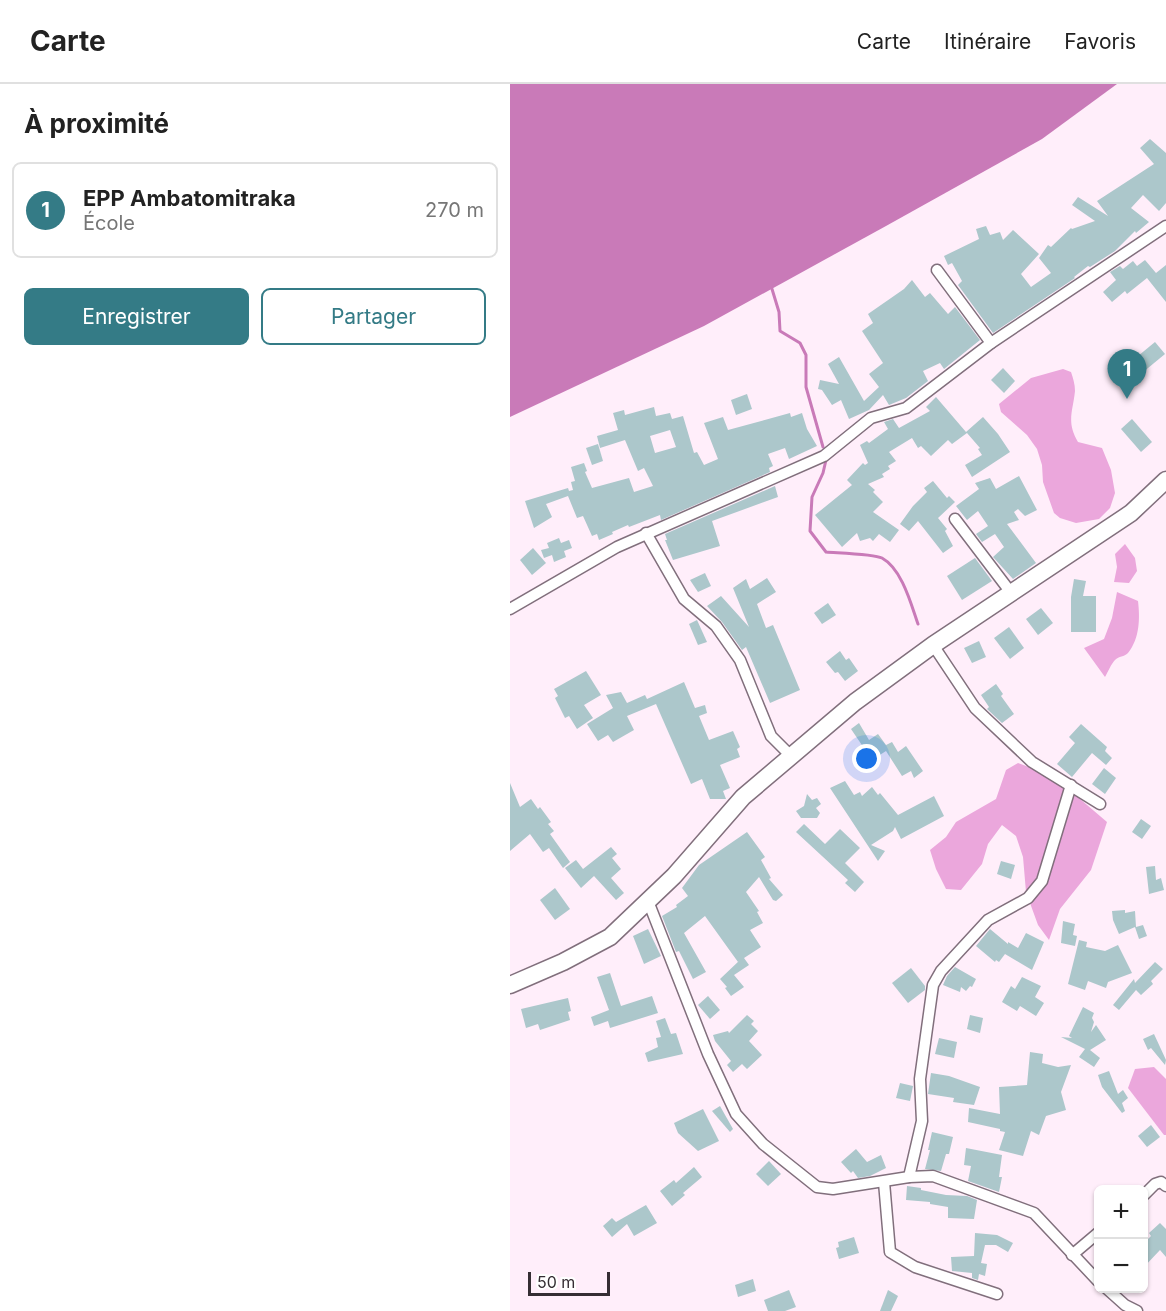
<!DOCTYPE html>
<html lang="fr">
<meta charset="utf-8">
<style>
body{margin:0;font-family:Inter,sans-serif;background:#f2f2f2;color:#222}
.controls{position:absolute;right:18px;bottom:18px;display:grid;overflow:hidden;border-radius:9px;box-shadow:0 2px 4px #0004}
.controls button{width:54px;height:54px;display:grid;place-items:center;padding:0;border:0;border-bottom:2px solid #e0e0e0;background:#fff;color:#222;font:30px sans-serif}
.scale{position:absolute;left:18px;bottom:15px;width:82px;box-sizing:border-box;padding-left:6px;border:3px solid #352d33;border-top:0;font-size:16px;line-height:21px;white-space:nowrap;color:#352d33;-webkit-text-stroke:4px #fff;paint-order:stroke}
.you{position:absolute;left:357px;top:675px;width:21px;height:21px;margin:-15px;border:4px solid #fff;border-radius:50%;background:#1a73e8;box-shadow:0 0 0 9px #1a73e833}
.badge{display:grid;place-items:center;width:39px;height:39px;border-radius:50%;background:#347b86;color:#fff;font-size:20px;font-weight:700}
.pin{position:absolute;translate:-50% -50px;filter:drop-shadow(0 2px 3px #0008)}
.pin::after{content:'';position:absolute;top:32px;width:21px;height:18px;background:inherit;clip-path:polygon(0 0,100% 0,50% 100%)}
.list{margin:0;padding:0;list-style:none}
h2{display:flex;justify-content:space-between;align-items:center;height:78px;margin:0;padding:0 24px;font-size:26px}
h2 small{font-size:20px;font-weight:400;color:#767676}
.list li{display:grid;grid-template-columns:39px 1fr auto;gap:18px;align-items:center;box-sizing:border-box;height:96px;margin:0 12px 12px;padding:0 12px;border:2px solid #e0e0e0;border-radius:9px}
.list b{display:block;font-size:22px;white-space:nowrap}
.list p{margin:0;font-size:20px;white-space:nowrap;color:#767676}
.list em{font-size:20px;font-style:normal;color:#767676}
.actions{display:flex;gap:12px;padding:18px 24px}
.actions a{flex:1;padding:14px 0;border:2px solid #347b86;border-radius:9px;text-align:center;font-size:21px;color:#347b86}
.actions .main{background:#347b86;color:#fff}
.map{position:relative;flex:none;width:656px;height:1227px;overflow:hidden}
header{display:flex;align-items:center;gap:36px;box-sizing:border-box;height:84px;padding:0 30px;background:#fff;border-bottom:2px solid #e0e0e0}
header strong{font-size:28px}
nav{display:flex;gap:33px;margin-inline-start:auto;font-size:21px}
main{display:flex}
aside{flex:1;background:#fff}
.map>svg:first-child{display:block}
.green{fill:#eba7dc}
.water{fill:#c97ab8}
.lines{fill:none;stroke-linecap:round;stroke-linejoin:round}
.stream{stroke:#c97ab8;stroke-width:3}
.building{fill:#acc7cb;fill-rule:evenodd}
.minor-casing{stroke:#816f7c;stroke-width:13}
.secondary-casing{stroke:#816f7c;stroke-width:19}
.minor{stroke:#fff;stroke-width:10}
.secondary{stroke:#fff;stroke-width:16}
</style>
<header>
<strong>Carte</strong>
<nav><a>Carte</a><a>Itinéraire</a><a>Favoris</a></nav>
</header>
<main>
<aside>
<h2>À proximité<small></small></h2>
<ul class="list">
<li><span class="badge">1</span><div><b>EPP Ambatomitraka</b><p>École</p></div><em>270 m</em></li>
</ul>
<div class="actions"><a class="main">Enregistrer</a><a>Partager</a></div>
</aside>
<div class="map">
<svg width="656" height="1227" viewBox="0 0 656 1227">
<rect width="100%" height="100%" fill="#ffeefa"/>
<!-- green -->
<g class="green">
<path d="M553,285L561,288C563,294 565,300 565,307C563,327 556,338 568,358L592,364L601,386L605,409L600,424L589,435L566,439L550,434L544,429L533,398L532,381L527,365L517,351L491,328L489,320L521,294Z"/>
<path d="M615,460L625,474L627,487L619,499L604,498L607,483L605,470Z"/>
<path d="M607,508L628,517C630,534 630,554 618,569C614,573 609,572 605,576C601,580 598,588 595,593L574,564L594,555L602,534Z"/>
<path d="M508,679L543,692L597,738L581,786L550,825L539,856L528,841L516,808L513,773L506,752L492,741L478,760L472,780L451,806L436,805L426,785L420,766L436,753L446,738L486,715L496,686Z"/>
<path d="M644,983L656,995V1051H654L618,1004L625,985Z"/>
</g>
<!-- water -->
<path class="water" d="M0,0H607L532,55L376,142L194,242L0,333Z"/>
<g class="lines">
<!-- stream -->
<g class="stream">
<path d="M262,205L269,228L270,247L290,259L296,271V303L313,363"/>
<path d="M316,376L313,389L302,413L300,447L316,468C328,469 364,470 372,474C392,485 401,520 408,540"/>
</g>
</g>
<!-- building -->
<g class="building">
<path d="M640,55L656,69V119L649,127L633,111L621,124L639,138L626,149L625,147L605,167L580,183L578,182L564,193L565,194L483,249L448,201L452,197L442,179L438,181L434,172L469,155L466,145L476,142L480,151L490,148L493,156L503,146L529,170L511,190L521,203L541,189L529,174L538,161L541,163L561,144L562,145L585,137L562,121L568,113L598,132L587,117L644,80L630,64Z"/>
<path d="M635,176L646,189L656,181V218L637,194L617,210L615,207L602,218L593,208L606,196L600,188L610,182L613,185L623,177L627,182Z"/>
<path d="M402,196L415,213L420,209L438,230L445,223L470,256L434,285L430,279L413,287L418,297L396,314L379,321L373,311L359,326L339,335L331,316L322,321L312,306L308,305L310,296L329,300L318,280L329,273L354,317L369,303L359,290L373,279L352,247L363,239L358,230L394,205Z"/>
<path d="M645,258L655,270L615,303L605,291Z"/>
<path d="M493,284L505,297L494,309L481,296Z"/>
<path d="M237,310L242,325L226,331L221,316Z"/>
<path d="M426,313L456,348L473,333L488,350L500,368L462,393L455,381L472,371L468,365L470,364L457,349L442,360L438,356L421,372L411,362L408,364L402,354L379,368L386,377L378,382L380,385L372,390L374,393L358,400L365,406L363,408L373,418L363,428L389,446L380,458L369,450L363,457L360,454L350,457L347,449L332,463L305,431L342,401L337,396L353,379L355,381L358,379L350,361L357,357L359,359L378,345L374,338L383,335L389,344L420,327L416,323Z"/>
<path d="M144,323L146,332L160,329L162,335L173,332L184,369L187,368L194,381L208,375L194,339L213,333L218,346L280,329L281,333L292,329L297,345L307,362L279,375L275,364L258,370L263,382L259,384L260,388L151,436L150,431L119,443L118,441L102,448L103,450L89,456L87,450L82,452L73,432L67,434L58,412L36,420L42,433L24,444L15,417L58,404L59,407L63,406L61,398L65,397L61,383L74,379L77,387L75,388L82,404L119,394L124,408L143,402L134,384L128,387L115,356L90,364L87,352L108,346L103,329L114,326L115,331ZM160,346L166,363L145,369L140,352Z"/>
<path d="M622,335L642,358L631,368L611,345Z"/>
<path d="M88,360L93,377L82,381L76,364Z"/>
<path d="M509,392L527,426L515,432L508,425L504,428L509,436L497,440L526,479L503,495L483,473L494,463L485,450L472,458L466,450L478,442L468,427L457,436L446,422L469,405L465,399L480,394L486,405Z"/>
<path d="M423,397L437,414L439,412L445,418L428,434L437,445L435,447L443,462L433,469L408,437L399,447L390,440L403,422L417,408L414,404Z"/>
<path d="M265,402L268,413L202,437L210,462L163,476L155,456H157L155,450Z"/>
<path d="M49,454L51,459L59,456L62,464L54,467L56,473L44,478L42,471L34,474L31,466L39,464L37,459Z"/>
<path d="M23,464L36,479L22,491L10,476Z"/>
<path d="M465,474L482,497L452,516L437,492Z"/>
<path d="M195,489L201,502L188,508L180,496Z"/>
<path d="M257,494L266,508L247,520L256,544L263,541L290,606L260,619L236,563L232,566L212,538L197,522L211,512L239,543L223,504L236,495L240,505Z"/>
<path d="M564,495L576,497L573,512H586V548H561V513Z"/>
<path d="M318,519L326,531L312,540L304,529Z"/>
<path d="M531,524L543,539L528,551L516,535Z"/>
<path d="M187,536L197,558L188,561L179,540Z"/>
<path d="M499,543L514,564L500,575L484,554Z"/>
<path d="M469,557L476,573L462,579L454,564Z"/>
<path d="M330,567L336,576L339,574L348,587L335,597L328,588L325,589L316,578Z"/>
<path d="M76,587L91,611L74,621L83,634L67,645L59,632L55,634L45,614L48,612L44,605Z"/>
<path d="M174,598L185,624L195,621L197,629L189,632L199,656L223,647L230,663L227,665L230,673L210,681L220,704L213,707L216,715H200L192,695L181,700L146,620L117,632L124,646L103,658L98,651L88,657L77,640L103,624L96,611L111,608L117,619L135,611L137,615Z"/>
<path d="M486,600L493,610L491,612L504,630L492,639L477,625L479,623L471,611Z"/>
<path d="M349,639L359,656L368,650L376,661L382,658L388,668L396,662L413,687L404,694L401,687L392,692L376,667L362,676L341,645Z"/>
<path d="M571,640L597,663L595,667L602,674L596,681L582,669L562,693L547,680L565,659L559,653Z"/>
<path d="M594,684L606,694L595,710L582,700Z"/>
<path d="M335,697L344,711L350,708L352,712L362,703L368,711L370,709L388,731L424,712L434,732L391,755L385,743L383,747L361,761L375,767L368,777L320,704Z"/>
<path d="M0,699L10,723L21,715L28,725L30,723L41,738L38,740L44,747L40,750L60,778L53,784L39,764L33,768L20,750L0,767Z"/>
<path d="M297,710L302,716L307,714L311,720L306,724L310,729L307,734H291L286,727L294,722Z"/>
<path d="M631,735L641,742L632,755L622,748Z"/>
<path d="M294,740L315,760L330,745L350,764L335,779L354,798L345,808L335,799L338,796L286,748Z"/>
<path d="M237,748L255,773L251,776L261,794L259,795L273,811L266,817L263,816L249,793L236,808L249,827L247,828L253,839L240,846L251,863L234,874L239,881L224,891L234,903L221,912L215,904L217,903L210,895L230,876L228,878L195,832L174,849L196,888L183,895L169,867L166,868L152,832L167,823L166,821L178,812L172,804L189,781Z"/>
<path d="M101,763L107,770L102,774L111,785L101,794L114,809L106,816L84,792L71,804L55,784L66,776L73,785Z"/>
<path d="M491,777L505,781L501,795L487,790Z"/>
<path d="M645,782L646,796L651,794L654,806L639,810L636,783Z"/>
<path d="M45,804L60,825L45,836L30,816Z"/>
<path d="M615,826V829L625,827L626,843L633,841L637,852L629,855L625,843L609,850L603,836L602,827Z"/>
<path d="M553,837L565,840L563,851L567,852L565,862L551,859Z"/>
<path d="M138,845L151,872L134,880L123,852Z"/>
<path d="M480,845L498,860V858L508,864L516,849L534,858L522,886L495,870L489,878L486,876L485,878L466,862Z"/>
<path d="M569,856L577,858L576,863L595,867L608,861L622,889L598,898L596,904L578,897L575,906L558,900Z"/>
<path d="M645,878L653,885L641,897L643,900L631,911L626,906L609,926L603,921L624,895L625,899Z"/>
<path d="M445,883L466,895L462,903L460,902L456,907L451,903L450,908L433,901L437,892Z"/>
<path d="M401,884L415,902V906L398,919L382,899Z"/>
<path d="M100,889L111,922L142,912L148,929L100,944L98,937L84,942L81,933L99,926L87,893Z"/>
<path d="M512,893L531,902L525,913L534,919L526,932L510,922L507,927L492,918L501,902L505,905Z"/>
<path d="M198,912L210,926L200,935L188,921Z"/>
<path d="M58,914L61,927L58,928L60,936L30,946L28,940L16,944L11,925Z"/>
<path d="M573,923L584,929L582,934L584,938L581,948L586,941L596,956L580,966L590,974L584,983L569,973L575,965L551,953L562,954L559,952Z"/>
<path d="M237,931L244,937L241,940L248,947L239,957L252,971L237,985L232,980L223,988L217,981L221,977L205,957L203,951L218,947L219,949Z"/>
<path d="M460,931L473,934L470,949L457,945Z"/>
<path d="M155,934L161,950L166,949L173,970L138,978L135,969L148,963L146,954L151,953L146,937Z"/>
<path d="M644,950L656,976L655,981L641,964L638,966L633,955Z"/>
<path d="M429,954L447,958L444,974L425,970Z"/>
<path d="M520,968L533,970L532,979L548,983L561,981L551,1008L556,1026L536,1032L529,1051L521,1047L513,1072L489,1066L495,1048L490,1047V1045L458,1038L459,1024L490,1030L489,1003L517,1001Z"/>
<path d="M599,987L608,1010L613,1006L618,1014L612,1019L615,1027L612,1029L592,1003L588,991Z"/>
<path d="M421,989L439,992L470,1003L464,1021L443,1018L444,1014L418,1010Z"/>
<path d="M390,999L403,1002L400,1017L386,1014Z"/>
<path d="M210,1022L223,1045L220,1048L202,1027Z"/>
<path d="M193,1025L209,1057L188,1067L168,1049L164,1039Z"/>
<path d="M641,1041L650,1053L637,1063L628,1052Z"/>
<path d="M422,1048L443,1053L439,1070H436L431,1087L415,1085L420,1066H418Z"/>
<path d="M456,1064L492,1071L489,1093H492L489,1108L458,1097L461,1082L454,1081Z"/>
<path d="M346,1065L357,1078L371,1071L376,1084L360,1092L348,1094L343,1087L341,1089L331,1078Z"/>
<path d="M259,1077L271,1090L258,1102L246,1090Z"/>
<path d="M184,1083L192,1093L173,1109L175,1111L162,1122L150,1107L164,1096L166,1099Z"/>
<path d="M397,1102L411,1104V1106L436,1111L457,1112L467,1116L464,1135L438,1134V1123L420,1120V1118L396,1116Z"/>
<path d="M136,1121L147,1139L124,1152L117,1140L102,1153L93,1142L102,1134L106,1138Z"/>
<path d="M650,1139L656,1145V1173L650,1166L633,1184V1160L641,1152L639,1149Z"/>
<path d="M465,1149L487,1151L503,1159L498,1168L486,1161H475L471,1179L477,1180L475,1192L469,1190L468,1196L462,1194V1189L442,1187L441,1173L464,1172Z"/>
<path d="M344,1153L349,1169L329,1175L326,1164L329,1163L328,1158Z"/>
<path d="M243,1195L246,1207L228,1213L225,1201Z"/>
<path d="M279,1206L286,1223L275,1227H258L254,1216Z"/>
<path d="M378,1206L388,1212L381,1227H370Z"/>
</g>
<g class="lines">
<defs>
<g id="minor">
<path d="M427,186L481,259"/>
<path d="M445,435L502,510"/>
<path d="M136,449L174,515L206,542L230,576L261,652L281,672"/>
<path d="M0,525L107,463L314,372L361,334L396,324L481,259L656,142"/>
<path d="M423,561L465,624L522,678L590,720"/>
<path d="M138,817L198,970L226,1030L253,1060L307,1103L323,1105L399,1093L423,1092L524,1129L588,1197"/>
<path d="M399,1093L412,1037L410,995L423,901L431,887L478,836L518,814L532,797L561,701"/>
<path d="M374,1098L380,1168L405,1183L487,1210"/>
<path d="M634,1111L645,1100L651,1098L656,1102"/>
<path d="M562,1171L588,1149"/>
<path d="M596,1204L615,1221L627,1227"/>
</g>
<path id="secondary" d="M0,901L53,878L100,853L164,792L233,713L345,618L423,561L621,429L656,396"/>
</defs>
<!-- minor casing -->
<use href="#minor" class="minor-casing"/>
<!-- secondary casing -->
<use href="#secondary" class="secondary-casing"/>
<!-- minor -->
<use href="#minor" class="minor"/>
<!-- secondary -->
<use href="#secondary" class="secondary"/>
</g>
</svg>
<div class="controls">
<button>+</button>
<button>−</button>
</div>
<div class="scale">50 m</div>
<div class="you"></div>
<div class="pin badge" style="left:617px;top:315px">1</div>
</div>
</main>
